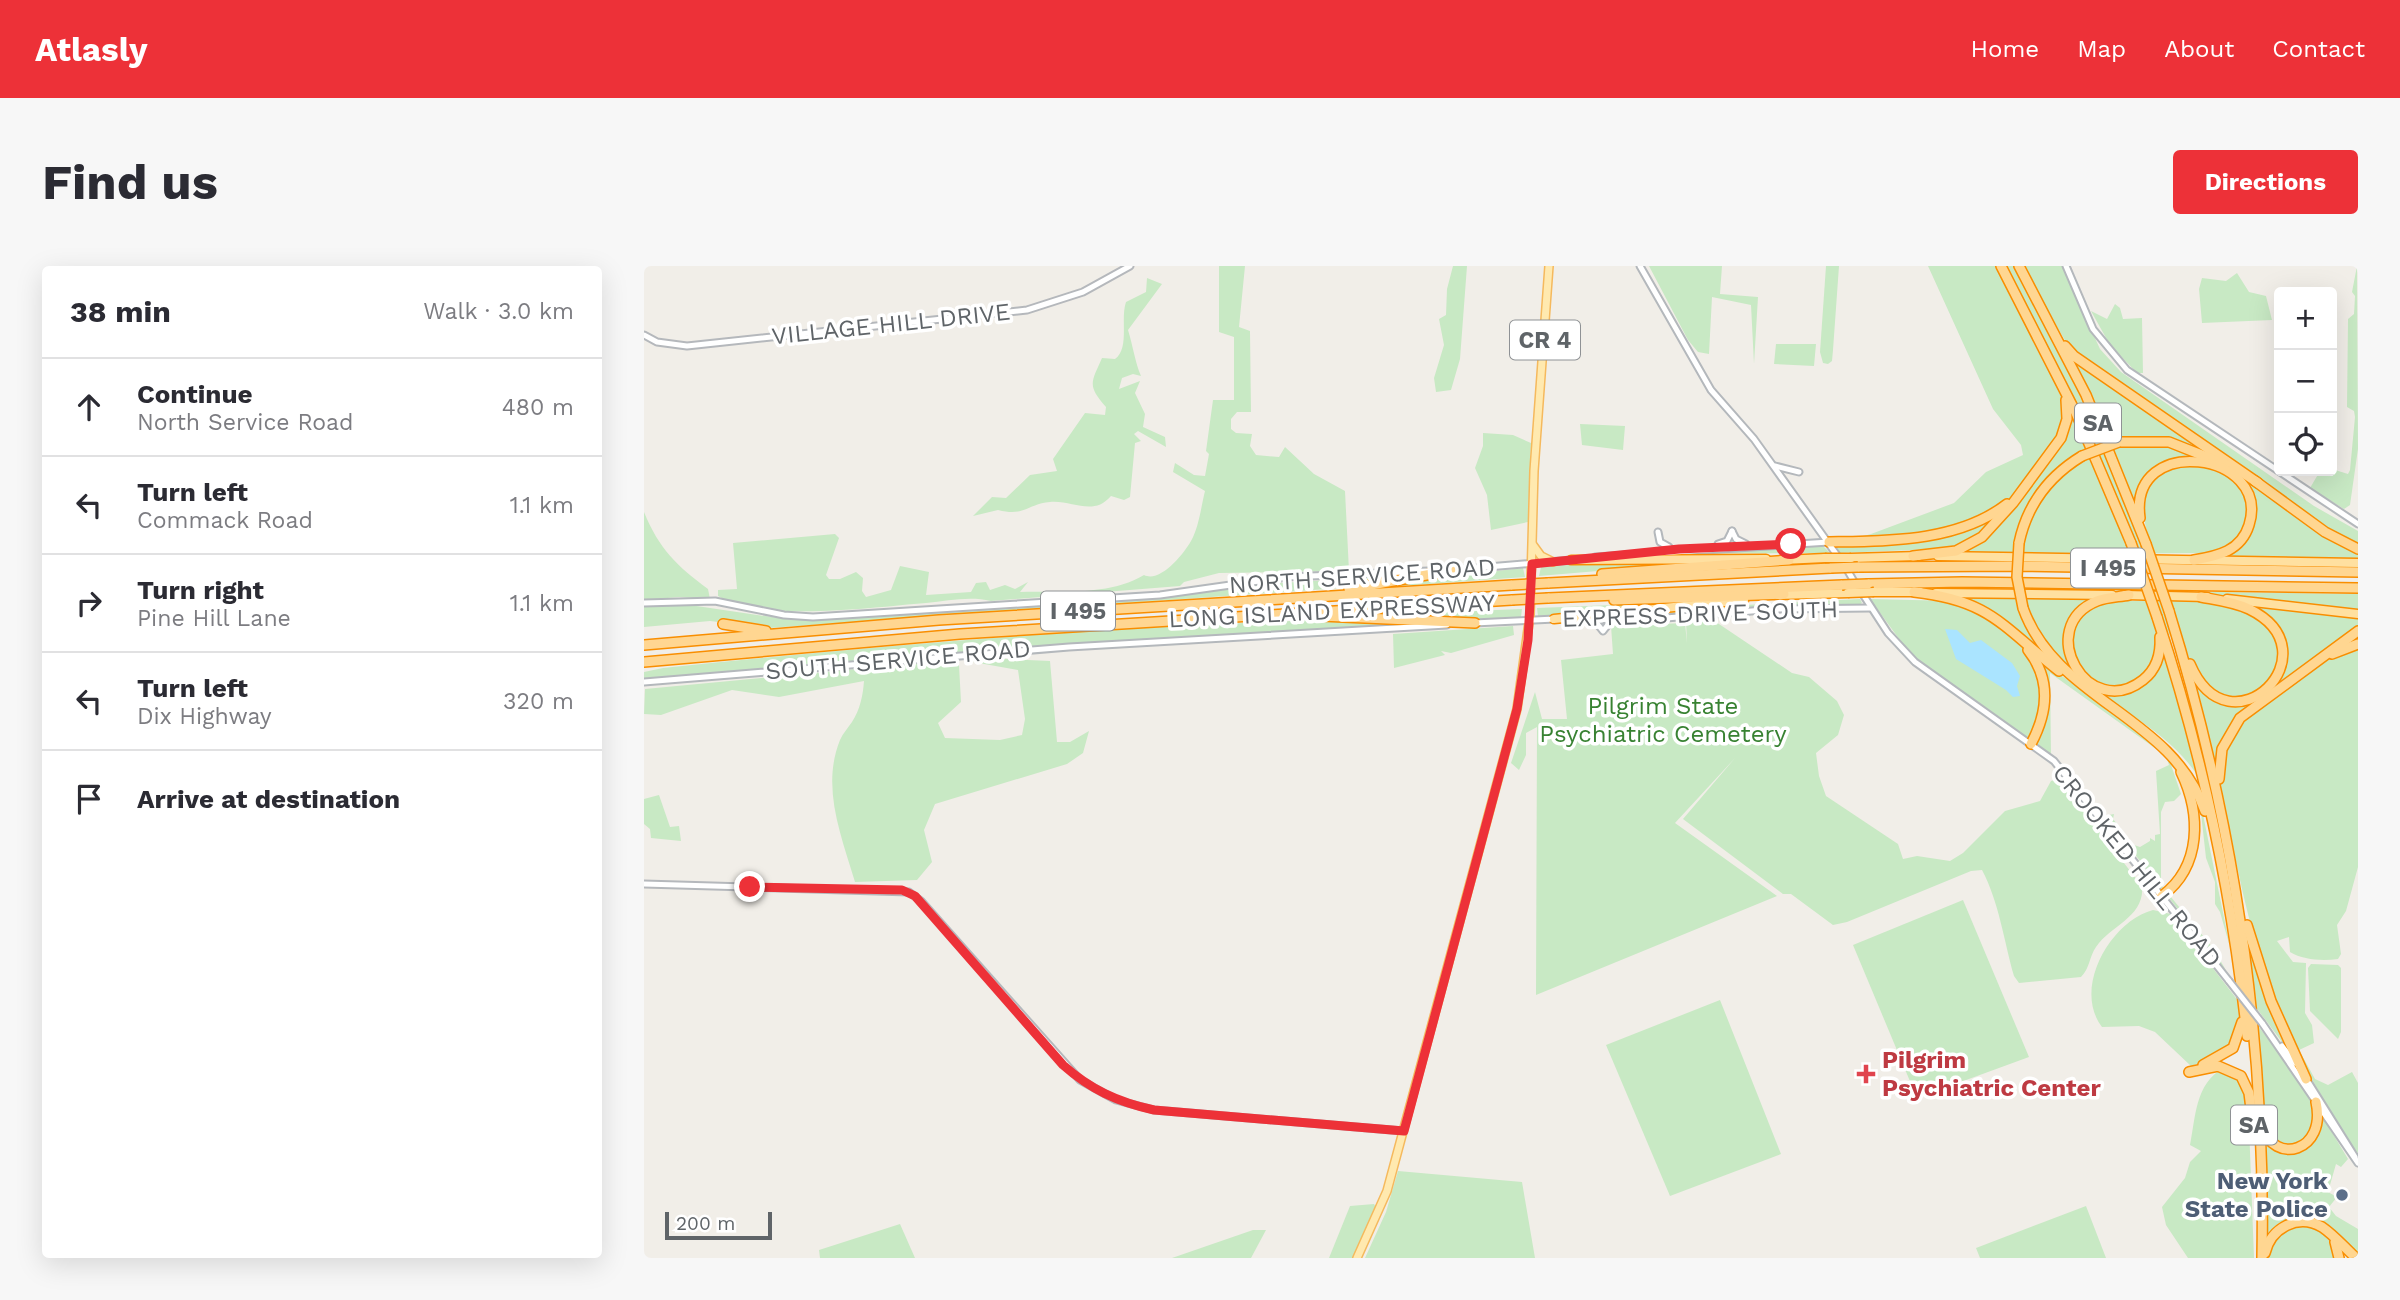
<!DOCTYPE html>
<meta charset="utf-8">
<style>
body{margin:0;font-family:"Work Sans",sans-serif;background:#f7f7f7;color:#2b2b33}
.controls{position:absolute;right:21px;top:21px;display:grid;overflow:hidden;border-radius:7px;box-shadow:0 7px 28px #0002}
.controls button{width:63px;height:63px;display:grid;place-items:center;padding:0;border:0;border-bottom:2px solid #e1e1e2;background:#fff;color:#2b2b33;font:35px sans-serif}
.scale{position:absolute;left:21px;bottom:18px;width:107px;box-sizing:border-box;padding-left:7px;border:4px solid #5f6468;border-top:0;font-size:19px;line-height:24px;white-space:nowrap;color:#5f6468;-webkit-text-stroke:5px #fff;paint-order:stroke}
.stop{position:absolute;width:21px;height:21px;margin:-16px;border:5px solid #ed3138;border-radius:50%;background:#fff}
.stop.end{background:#ed3138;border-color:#fff;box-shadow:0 2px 7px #0008}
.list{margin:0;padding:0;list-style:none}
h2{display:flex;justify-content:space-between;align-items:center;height:91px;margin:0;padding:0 28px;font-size:30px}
h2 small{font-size:23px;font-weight:400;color:#7c7c81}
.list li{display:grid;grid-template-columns:46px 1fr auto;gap:21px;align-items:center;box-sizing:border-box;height:98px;padding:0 28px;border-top:2px solid #e1e1e2}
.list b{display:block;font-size:26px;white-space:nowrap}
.list p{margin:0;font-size:23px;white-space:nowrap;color:#7c7c81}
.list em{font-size:23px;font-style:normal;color:#7c7c81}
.icon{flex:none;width:38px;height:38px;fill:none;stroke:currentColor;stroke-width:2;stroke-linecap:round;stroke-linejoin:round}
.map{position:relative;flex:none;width:1714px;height:992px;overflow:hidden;border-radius:7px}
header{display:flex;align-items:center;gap:42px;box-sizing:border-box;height:98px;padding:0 35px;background:#ed3138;color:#fff}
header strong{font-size:33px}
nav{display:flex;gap:38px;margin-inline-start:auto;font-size:24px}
.intro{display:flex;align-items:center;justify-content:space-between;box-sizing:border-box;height:168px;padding:0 42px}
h1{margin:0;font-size:49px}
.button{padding:18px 32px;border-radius:7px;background:#ed3138;color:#fff;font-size:24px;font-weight:700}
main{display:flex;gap:42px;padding:0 42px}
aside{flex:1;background:#fff;border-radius:7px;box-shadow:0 7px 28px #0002}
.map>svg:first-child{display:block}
.green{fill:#c8e9c4}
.water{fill:#aae4ff}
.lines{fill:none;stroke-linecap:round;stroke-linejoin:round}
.tertiary-casing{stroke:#b5b8bc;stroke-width:9}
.secondary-casing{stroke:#b4b8bc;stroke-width:9}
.primary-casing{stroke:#f5b95d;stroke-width:10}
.trunk-casing{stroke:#f98e00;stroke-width:11}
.motorway-casing{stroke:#f98e00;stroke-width:12}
.tertiary{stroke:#fff;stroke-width:5}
.secondary{stroke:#fff;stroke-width:5}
.primary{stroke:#ffe9af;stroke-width:7}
.trunk{stroke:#ffe0a0;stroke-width:8}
.motorway{stroke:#ffd691;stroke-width:9}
.secondary-bridge-casing{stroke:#b4b8bc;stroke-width:9;stroke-linecap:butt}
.trunk-bridge-casing{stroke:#f98e00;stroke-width:11;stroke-linecap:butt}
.motorway-bridge-casing{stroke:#f98e00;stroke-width:12;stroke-linecap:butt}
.secondary-bridge{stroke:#fff;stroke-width:5}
.trunk-bridge{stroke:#ffe0a0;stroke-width:8}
.motorway-bridge{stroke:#ffd691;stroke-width:9}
.route{stroke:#ed3138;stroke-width:9}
.health-dot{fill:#e0444e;stroke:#fff;stroke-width:2.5}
.service-dot{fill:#5c6f8a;stroke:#fff;stroke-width:2.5}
.labels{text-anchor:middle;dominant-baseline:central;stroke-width:7;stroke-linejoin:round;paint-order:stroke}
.shield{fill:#fff;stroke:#8f9295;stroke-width:2}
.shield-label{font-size:23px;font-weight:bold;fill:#5f6468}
.street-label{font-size:24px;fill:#5f6468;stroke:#fff}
.park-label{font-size:24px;fill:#388232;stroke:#fff}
.health-label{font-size:24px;font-weight:bold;fill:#be3a42;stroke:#fff;text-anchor:start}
.service-label{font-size:24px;font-weight:bold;fill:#4e5e75;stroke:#fff;text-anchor:end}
</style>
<header>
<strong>Atlasly</strong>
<nav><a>Home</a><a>Map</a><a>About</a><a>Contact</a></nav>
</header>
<div class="intro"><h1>Find us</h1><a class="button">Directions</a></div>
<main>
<aside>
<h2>38 min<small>Walk · 3.0 km</small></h2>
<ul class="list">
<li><svg class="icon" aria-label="ahead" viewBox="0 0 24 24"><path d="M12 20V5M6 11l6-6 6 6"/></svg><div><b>Continue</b><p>North Service Road</p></div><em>480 m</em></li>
<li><svg class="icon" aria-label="left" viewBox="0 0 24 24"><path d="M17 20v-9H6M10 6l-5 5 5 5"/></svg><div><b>Turn left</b><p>Commack Road</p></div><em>1.1 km</em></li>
<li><svg class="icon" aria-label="right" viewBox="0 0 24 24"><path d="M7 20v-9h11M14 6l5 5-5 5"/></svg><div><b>Turn right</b><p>Pine Hill Lane</p></div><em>1.1 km</em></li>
<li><svg class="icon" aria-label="left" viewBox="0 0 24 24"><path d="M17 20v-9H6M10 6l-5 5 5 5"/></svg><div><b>Turn left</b><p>Dix Highway</p></div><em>320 m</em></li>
<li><svg class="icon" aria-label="arrive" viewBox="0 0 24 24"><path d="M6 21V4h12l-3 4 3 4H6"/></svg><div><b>Arrive at destination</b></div></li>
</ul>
</aside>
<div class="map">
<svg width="1714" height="992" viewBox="0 0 1714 992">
<rect width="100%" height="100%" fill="#f1eee8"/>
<!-- green -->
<g class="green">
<path d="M575,0H601L595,61L606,65L607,146H593L587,153V163L592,167L608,168L606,180L612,189L635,191L641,181L670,208L701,225L705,305L575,307L540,316L536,320L347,335C325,330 304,335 282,337C229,341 120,357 74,330V324L93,323L89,277L191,268L195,272L182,309L185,313H196L212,306L219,312L218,325L222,331L247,324L256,300L285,306L282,329L327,326L332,317L342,316L346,324L361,319L371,323L384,316L376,326C416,325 465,330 500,309C516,317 539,289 547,275C555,261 557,241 561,225L529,206L531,197L550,209L561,210L565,188L562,185L569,134H590V71L575,66Z"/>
<path d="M809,0H823L816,93L807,124L792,126L790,112L800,79L795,53L802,49L803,23Z"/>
<path d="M1005,0H1078L1076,28L1114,31L1110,98L1107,39L1068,31L1065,88L1054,86L1044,74Z"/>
<path d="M1182,0H1195L1189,84L1188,95L1184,98L1179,97L1176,86Z"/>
<path d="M1284,0H1352L1418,126C1425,154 1414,172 1398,194C1389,206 1382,219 1372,229C1327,270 1261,271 1204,274L1227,268L1310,237L1342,206L1379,189L1377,179L1349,143Z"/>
<path d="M1361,0H1371L1431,111L1500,280L1507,278C1467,174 1611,180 1604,251C1602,271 1586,281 1569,287L1376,288L1397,220L1371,288H1315L1333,278L1401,200L1426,143L1457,209L1483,279L1489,277Z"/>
<path d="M1379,0H1418L1456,83L1477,106L1670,240L1714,265V280L1687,266L1424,80Z"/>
<path d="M1713,0L1714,183L1706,239L1700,243L1666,222L1676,205L1688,203L1704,208L1706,204L1711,151L1710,145L1703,141L1704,53L1710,48L1711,30L1708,26Z"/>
<path d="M1593,7L1605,26L1622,30L1628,54L1558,57L1555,23L1558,12L1582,15Z"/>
<path d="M503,12L518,18L484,64C489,80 491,96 497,110L489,108L478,112L475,123L496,115L491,127L501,148L499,161L521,171L522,181L494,165L490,168L497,175L491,177L486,231L480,234L467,230C449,251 429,234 406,236C383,238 381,251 354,244L329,250L348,231L362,232L386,209L413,205L409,193L441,147L461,149L462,141C443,119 447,117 458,92L471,93C486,82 476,53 482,36L502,26Z"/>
<path d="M1471,38L1476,42L1479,53L1498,52L1499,107H1493L1466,79L1447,45L1463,53Z"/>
<path d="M1132,78H1172L1170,100L1130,98Z"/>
<path d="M1423,86L1570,189L1520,172H1485C1576,187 1638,237 1714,286V294L1580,292L1596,280L1607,229L1568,196L1512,203L1494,243Z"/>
<path d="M936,158L981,160L979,184L938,179Z"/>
<path d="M839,167L869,169L887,177L884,256L847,264L843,229L831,202L839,180Z"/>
<path d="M0,246C15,283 33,300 64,323L66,333L35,331L0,334Z"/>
<path d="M1355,247L1341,266L1315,282L1196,287L1192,280L1265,274Z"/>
<path d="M1178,279L1186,287L1008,288Z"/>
<path d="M963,296L1048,297L895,310L897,301Z"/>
<path d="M879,302L881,311L742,321L791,312Z"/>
<path d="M769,309L697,322L125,362L66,355L0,361V341L39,338L148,354H177L537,329L599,319Z"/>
<path d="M1304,322L1714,328V345L1569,329L1256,323Z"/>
<path d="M1320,332L1453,333L1438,341L1423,385L1447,420L1493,421L1518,385L1521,384L1556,508L1553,509C1523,463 1465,439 1424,403C1406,387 1392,363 1376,344L1387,368L1410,398Z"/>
<path d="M1216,333L1218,337L1213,340H1142L989,351L1061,341Z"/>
<path d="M1226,333L1311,335L1353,355L1405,401L1525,484L1541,501L1555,529L1586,681L1576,646L1571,638V616L1562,592L1555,529L1524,490L1537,528L1530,535L1521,536L1517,546V619L1569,682L1583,706L1464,554L1465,549L1470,548L1469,553L1490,579L1496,581L1506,575V572L1511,575V569L1516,568L1512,505L1525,499L1522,490L1406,407L1407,489L1266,388Z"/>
<path d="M1468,335C1505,336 1573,329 1605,346C1674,383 1608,466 1561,418C1544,401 1538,367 1529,345L1526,370L1513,344L1507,346C1509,356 1514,368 1514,378C1516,443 1407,429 1431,363C1436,346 1451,339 1468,335Z"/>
<path d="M1046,336L944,348L894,350L893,342Z"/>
<path d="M1606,339L1714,352V363L1603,443L1599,444L1573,503L1547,411L1549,410C1558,423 1584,436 1601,437C1626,438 1646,404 1640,381C1636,367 1615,350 1606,339Z"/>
<path d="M878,343L877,351L816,354L725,349Z"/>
<path d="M683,354L756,359L421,379L0,414V406L19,402C240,379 461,360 683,354Z"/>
<path d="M1069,354L1148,407L1165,411L1193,435L1200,449L1194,469L1172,487L1175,510L1182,530L1254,578L1259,593L1273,590L1306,595L1319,587L1361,545L1396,535L1407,515L1414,513L1498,620C1501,651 1467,659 1452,681C1445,691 1446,702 1437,711L1375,717L1370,710C1360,675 1355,636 1338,604L1327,605L1203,656L1189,659L1147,628H1139L1039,553L1091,492L1031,557L1133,630L892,729L893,461L882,467V489L875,504L867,497L891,426L898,453H923L917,394L969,388L967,360L1041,357L1043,377L1042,355Z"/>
<path d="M869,360L870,369L807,387L797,385L801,389L750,402L749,368Z"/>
<path d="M1714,381V601L1702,645L1693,659L1697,688L1694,693C1678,695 1659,694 1646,686L1645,671L1633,675L1649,696L1662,697L1661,747L1668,759L1670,777L1655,784L1671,813L1684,819L1708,806L1714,817V887C1703,873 1695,857 1685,842C1629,752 1607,673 1587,570C1582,544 1570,511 1579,486C1596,440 1670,396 1714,381Z"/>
<path d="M340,392L406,395L413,476H426L445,465L439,487L423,498L291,538L280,564L288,596L273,614L211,616C197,569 177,521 196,474C199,467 204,462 208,456C216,444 219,429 220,415L135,431L88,424L17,449L0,448L1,423L308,394L315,399L317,436L294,457L301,472L356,474L378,469L381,453L374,404L329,396Z"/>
<path d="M15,529L26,561L35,560L37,575L7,572L6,563L0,558V533Z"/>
<path d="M1319,634L1385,791L1273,832L1209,679Z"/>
<path d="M1509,644L1527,648L1595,736V765L1590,779L1579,789L1547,800L1511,766L1495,760L1458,761C1428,722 1467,655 1509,644Z"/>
<path d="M1602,670L1647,788L1611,740V756L1650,806L1671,841L1673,853L1665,874C1637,884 1636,882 1619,858Z"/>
<path d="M1667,698L1694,699L1697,702V766L1694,773L1666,745L1664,702Z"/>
<path d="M1076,734L1137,888L1026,930L962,779Z"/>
<path d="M1579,802L1593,808L1604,833L1610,992H1544L1522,959L1518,941L1541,912L1546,896L1557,885L1546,879C1552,849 1551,819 1579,802Z"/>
<path d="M1677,848L1704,893L1697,901L1692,898L1684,926L1693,931L1685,941L1692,950L1714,963V992L1676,958L1649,955L1621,978L1618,865L1631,882L1663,881L1676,864Z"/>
<path d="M754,905L878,916L891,992H721L742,946Z"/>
<path d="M730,938L733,943L709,992H685L706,940Z"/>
<path d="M1442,940L1462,992H1336L1332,982Z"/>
<path d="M256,958L271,992H176L175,984Z"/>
<path d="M1658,958C1680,964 1686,971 1693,992H1622L1639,963Z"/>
<path d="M609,964H622L607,992H528Z"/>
</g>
<!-- water -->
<path class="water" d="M1301,363L1313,364L1326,377L1337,374L1368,397L1376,410L1373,420L1376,430L1369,431L1362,424L1312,393Z"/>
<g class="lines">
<defs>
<g id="tertiary">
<path d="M0,69L13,76L43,80L383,44L439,26L486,0"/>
<path d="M0,618L265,626L277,635L436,814L472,834L510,844L759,865"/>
</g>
<g id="secondary">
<path d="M996,0L1067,124L1110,173L1195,292"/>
<path d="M1422,0L1449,63L1483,104L1714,258"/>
<path d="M1131,200L1155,206"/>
<path d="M1088,265L1092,273L1102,278"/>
<path d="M1014,266L1016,276L1025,281"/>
<path d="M1074,278L1083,275L1088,265"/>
<path d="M951,291L1185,276"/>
<path d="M1201,300L1212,319"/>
<path d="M808,304L927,294"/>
<path d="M1218,327L1244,367L1271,396L1410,495L1585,715"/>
<path d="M0,337L71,335L140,349L169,351L516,329L643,311L784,305"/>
<path d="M935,354L1022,352L1132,343L1227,342"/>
<path d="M951,355L959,365L967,355"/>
<path d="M830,357L911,353"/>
<path d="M0,416L425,381L803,359"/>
<path d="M1618,757L1714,897"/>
<path d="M1638,780L1651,797"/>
<path d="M1661,811L1711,891"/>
</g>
<g id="primary">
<path d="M889,279L897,290L909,296"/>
<path d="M713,992L743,925L873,443L886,349L890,205L905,0"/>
</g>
<g id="trunk">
<path d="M1294,290L1714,297"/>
<path d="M1207,292L1274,290"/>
<path d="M927,294L1122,293"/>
<path d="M1139,294L1181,292"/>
<path d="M1230,326H1276"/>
<path d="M1292,327L1468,329"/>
<path d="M1134,329L1204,327"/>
<path d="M1481,329L1563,331"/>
<path d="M1583,333L1714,348"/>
<path d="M910,353L1100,334"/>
</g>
<g id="motorway">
<path d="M1357,0L1432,147L1487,277"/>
<path d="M1375,0L1442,129L1502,278"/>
<path d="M1421,80L1430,90L1614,217"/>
<path d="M1475,176H1525L1583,199"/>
<path d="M1611,215L1681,266L1714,283"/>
<path d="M1496,252C1484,166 1628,186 1605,259C1597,285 1574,290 1550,294"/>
<path d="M1185,276C1244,275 1314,276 1363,238"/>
<path d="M1375,277C1383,239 1405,210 1438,190"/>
<path d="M1269,290L1312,285L1338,271L1369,237L1417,172L1423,153L1422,134"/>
<path d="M1214,301L1374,300L1714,306"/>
<path d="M958,308L1145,294"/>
<path d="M904,317L1187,302"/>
<path d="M1224,318L1318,316L1714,322"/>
<path d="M705,323L810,304"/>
<path d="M1270,326C1346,334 1359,361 1415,405"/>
<path d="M1485,329C1475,331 1463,331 1453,335C1389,361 1444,457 1499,414C1513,403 1517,388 1516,371"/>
<path d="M904,332L1198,319"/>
<path d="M970,334L1140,328"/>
<path d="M1379,342C1412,435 1528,449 1561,545"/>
<path d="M1525,345C1590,555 1622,772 1618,992"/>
<path d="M677,350L831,357"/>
<path d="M1513,351C1558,487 1588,627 1603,770"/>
<path d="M79,358L122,365"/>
<path d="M0,379L295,354L868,319"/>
<path d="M1384,384C1407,413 1404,446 1387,478"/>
<path d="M1688,388L1714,378"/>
<path d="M0,396L316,368L868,334"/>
<path d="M1546,398C1586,492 1693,386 1605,343C1590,336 1573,334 1557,331"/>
<path d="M1575,513L1578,483L1596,452L1714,365"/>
<path d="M1518,630C1558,600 1557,548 1537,506"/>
<path d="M1603,659L1627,735L1662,813"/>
<path d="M1559,799L1589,782L1598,756"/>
<path d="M1545,806L1574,800L1597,810L1605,827L1610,867"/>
<path d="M1618,860C1630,900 1683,886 1672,836"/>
<path d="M1691,976L1695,992"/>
<path d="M1621,987C1627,962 1654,947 1678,961C1690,969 1701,982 1712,992"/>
</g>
</defs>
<!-- tertiary casing -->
<use href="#tertiary" class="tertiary-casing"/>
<!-- secondary casing -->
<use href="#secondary" class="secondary-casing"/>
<!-- primary casing -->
<use href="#primary" class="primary-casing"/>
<!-- trunk casing -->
<use href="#trunk" class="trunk-casing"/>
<!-- motorway casing -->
<use href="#motorway" class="motorway-casing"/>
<!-- tertiary -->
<use href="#tertiary" class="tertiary"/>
<!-- secondary -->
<use href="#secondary" class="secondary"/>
<!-- primary -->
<use href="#primary" class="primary"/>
<!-- trunk -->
<use href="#trunk" class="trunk"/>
<!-- motorway -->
<use href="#motorway" class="motorway"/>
<defs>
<path id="secondary-bridge" d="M1585,715L1618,757"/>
<g id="trunk-bridge">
<path d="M1181,292H1207"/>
<path d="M1204,327L1230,326"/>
</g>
<g id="motorway-bridge">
<path d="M1438,190L1475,176"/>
<path d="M1375,277L1373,311L1379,342"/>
<path d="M1487,277L1513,351"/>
<path d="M1502,278L1525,345"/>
<path d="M1187,302L1214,301"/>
<path d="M868,319L904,317"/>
<path d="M1198,319L1224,318"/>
<path d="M868,334L904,332"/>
</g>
</defs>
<!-- secondary-bridge casing -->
<use href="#secondary-bridge" class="secondary-bridge-casing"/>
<!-- trunk-bridge casing -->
<use href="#trunk-bridge" class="trunk-bridge-casing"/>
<!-- motorway-bridge casing -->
<use href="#motorway-bridge" class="motorway-bridge-casing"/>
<!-- secondary-bridge -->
<use href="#secondary-bridge" class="secondary-bridge"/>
<!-- trunk-bridge -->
<use href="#trunk-bridge" class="trunk-bridge"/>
<!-- motorway-bridge -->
<use href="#motorway-bridge" class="motorway-bridge"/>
</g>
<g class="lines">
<!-- route -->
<path class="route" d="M106,621L258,624L271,630L419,799C446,823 473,836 510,844L760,865L873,443L884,374L888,298L1035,283L1147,278"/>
</g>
<!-- markers -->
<path class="health-dot" d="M1218.5 797.5h7v7h7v7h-7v7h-7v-7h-7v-7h7z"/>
<circle class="service-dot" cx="1698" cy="929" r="7"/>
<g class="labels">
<!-- shield labels -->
<g class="shield">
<rect x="866" y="54.5" width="70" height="39" rx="5"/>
<rect x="1431" y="137.5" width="46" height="39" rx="5"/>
<rect x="1427" y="282.5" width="74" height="39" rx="5"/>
<rect x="397" y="325.5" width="74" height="39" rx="5"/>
<rect x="1587" y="839.5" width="46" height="39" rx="5"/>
</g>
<g class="shield-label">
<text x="901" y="74">CR 4</text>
<text x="1454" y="157">SA</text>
<text x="1464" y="302">I 495</text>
<text x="434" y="345">I 495</text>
<text x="1610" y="859">SA</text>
</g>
<!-- street labels -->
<g class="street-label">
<text transform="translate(247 58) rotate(-6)">VILLAGE HILL DRIVE</text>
<text transform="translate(718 310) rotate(-4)">NORTH SERVICE ROAD</text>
<text transform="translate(688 345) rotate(-3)">LONG ISLAND EXPRESSWAY</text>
<text transform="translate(1056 348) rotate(-2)">EXPRESS DRIVE SOUTH</text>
<text transform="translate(254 394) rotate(-5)">SOUTH SERVICE ROAD</text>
<text transform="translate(1493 600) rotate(51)">CROOKED HILL ROAD</text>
</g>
<!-- park labels -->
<g class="park-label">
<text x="1019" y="440">Pilgrim State<tspan x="1019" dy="28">Psychiatric Cemetery</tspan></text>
</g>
<!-- health labels -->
<g class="health-label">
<text x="1238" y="794">Pilgrim<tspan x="1238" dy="28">Psychiatric Center</tspan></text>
</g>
<!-- service labels -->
<g class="service-label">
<text x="1684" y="915">New York<tspan x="1684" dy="28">State Police</tspan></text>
</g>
</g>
</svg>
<div class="controls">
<button>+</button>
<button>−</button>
<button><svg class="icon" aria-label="locate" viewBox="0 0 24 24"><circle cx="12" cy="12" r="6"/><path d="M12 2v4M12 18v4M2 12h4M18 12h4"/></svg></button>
</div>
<div class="scale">200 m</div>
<div class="stop" style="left:1147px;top:278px"></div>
<div class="stop end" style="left:106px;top:621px"></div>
</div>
</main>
